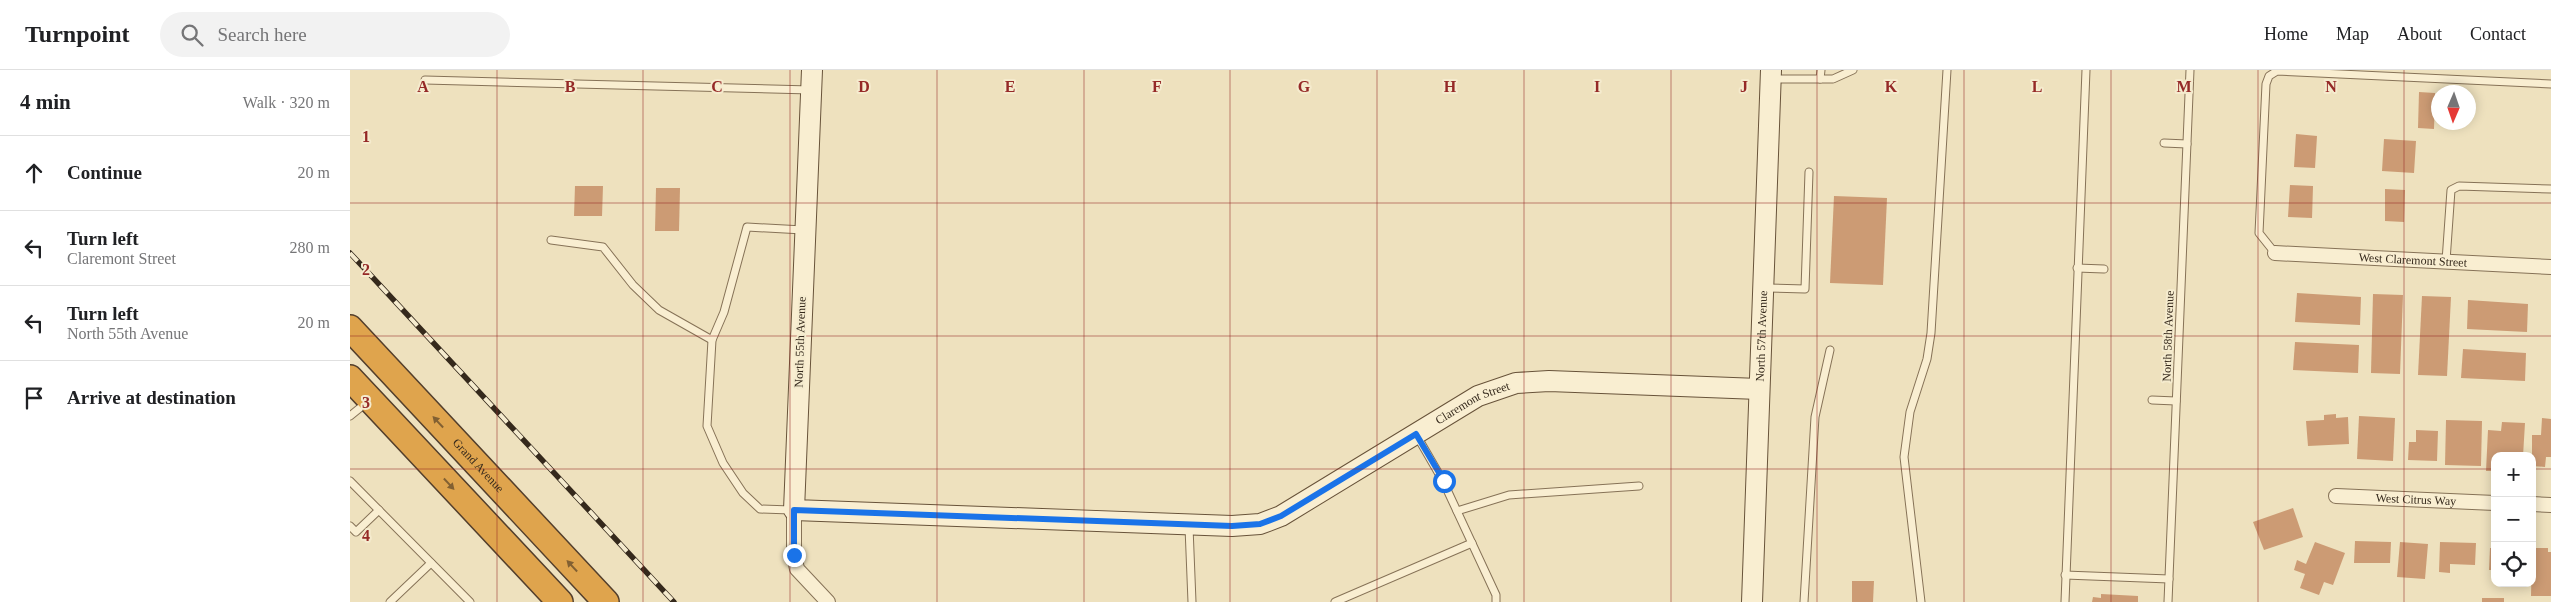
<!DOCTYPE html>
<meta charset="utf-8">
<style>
body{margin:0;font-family:Georgia,serif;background:#f2f2f2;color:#202124}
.controls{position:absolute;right:15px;bottom:15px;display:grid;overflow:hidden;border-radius:10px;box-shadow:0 2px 12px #0003}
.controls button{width:45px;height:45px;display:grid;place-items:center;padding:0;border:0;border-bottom:1px solid #e0e0e0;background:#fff;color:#202124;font:25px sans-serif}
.compass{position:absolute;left:2081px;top:15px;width:45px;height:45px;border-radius:50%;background:#fff;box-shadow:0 2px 12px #0003;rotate:182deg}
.stop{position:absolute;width:15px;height:15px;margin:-11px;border:4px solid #1a73e8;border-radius:50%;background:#fff}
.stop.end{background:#1a73e8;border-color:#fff;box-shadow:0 1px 5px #0008}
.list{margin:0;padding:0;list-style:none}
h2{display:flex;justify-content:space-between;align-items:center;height:65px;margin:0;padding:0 20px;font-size:21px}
h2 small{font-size:16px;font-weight:400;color:#757577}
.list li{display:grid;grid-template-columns:32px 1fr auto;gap:15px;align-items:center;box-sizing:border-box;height:75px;padding:0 20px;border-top:1px solid #e0e0e0}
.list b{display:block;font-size:19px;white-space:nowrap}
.list p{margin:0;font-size:16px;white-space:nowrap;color:#757577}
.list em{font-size:16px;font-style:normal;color:#757577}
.icon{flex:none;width:28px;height:28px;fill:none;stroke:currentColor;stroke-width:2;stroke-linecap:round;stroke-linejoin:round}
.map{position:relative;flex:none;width:2201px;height:532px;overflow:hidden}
header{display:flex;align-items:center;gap:30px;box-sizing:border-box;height:70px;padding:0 25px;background:#fff;border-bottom:1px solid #e0e0e0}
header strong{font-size:24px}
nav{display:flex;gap:28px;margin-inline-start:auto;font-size:18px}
.search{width:350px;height:45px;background:#f2f2f2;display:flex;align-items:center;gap:12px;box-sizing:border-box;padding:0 18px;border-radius:28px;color:#757577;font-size:19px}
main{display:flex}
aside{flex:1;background:#fff}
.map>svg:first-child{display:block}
.building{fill:#cc9b74}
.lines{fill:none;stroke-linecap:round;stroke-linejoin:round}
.lane-casing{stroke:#867257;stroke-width:9}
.street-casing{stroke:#867257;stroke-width:16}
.secondary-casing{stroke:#68533a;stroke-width:22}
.highway-casing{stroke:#533f2c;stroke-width:28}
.lane{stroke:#f9eed1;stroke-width:7}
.street{stroke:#f9eed1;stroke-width:14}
.secondary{stroke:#f9eed1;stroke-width:20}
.highway{stroke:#dfa44d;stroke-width:25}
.rail-casing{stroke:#35291c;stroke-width:5.5}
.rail{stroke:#f5ebce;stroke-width:4;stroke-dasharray:11;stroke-linecap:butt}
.oneway{fill:#826032}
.route{stroke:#1a73e8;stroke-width:6}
.grid{fill:none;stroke:#952927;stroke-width:1;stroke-opacity:0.55}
.labels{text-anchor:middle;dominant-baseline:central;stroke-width:4;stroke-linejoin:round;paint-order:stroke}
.street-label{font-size:12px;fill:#35291c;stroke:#f5ebce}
.grid-label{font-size:16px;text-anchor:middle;font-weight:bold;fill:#952927;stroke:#f5ebce;stroke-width:4;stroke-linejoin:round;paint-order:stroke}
</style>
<header>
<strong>Turnpoint</strong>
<div class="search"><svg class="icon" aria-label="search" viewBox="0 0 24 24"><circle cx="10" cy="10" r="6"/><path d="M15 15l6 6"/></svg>Search here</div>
<nav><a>Home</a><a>Map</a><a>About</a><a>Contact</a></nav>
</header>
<main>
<aside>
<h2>4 min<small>Walk · 320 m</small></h2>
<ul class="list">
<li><svg class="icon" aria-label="ahead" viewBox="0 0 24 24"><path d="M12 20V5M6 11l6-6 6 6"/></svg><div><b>Continue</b></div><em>20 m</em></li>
<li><svg class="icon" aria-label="left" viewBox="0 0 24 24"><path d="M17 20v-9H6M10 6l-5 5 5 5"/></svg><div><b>Turn left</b><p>Claremont Street</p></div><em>280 m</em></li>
<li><svg class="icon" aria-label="left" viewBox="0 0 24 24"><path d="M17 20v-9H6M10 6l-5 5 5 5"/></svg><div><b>Turn left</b><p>North 55th Avenue</p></div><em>20 m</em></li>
<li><svg class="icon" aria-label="arrive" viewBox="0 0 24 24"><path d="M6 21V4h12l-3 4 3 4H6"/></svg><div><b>Arrive at destination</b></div></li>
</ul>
</aside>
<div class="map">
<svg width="2201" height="532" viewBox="0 0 2201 532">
<rect width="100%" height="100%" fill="#eee1be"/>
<!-- building -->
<g class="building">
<path d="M2069,22L2085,23L2084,59L2068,58Z"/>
<path d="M1946,64L1967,66L1965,98L1944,97Z"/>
<path d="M2034,69L2066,71L2064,103L2032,101Z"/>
<path d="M1940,115L1963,116L1962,148L1938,147Z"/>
<path d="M225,116H253L252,146H224Z"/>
<path d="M306,118H330L329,161H305Z"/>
<path d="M2035,119L2055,120L2054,152L2035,151Z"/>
<path d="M1484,126L1537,128L1533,215L1480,213Z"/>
<path d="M1947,223L2011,227L2010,255L1945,252Z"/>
<path d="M2023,224L2053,225L2050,304L2021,303Z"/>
<path d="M2072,226L2101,227L2097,306L2068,305Z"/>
<path d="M2118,230L2178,234L2177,262L2117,259Z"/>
<path d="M1945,272L2009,275L2008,303L1943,300Z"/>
<path d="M2113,279L2176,283L2175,311L2111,308Z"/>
<path d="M1986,344V348L1998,347L1999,374L1958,376L1956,351L1974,350V345Z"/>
<path d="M2009,346L2045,348L2043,391L2007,389Z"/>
<path d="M2192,348L2201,349V387H2196L2195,397L2182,396V365H2191Z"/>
<path d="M2096,350L2132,351L2131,396L2095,395Z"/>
<path d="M2152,352L2175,353L2173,386H2145V401H2136L2138,360L2151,361Z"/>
<path d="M2066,360L2088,361L2087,391L2058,390L2059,372H2066Z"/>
<path d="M1943,438L1953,467L1914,480L1903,452Z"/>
<path d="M2005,471L2041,472L2040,493H2004Z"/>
<path d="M1965,472L1995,483L1983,515L1974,512L1969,525L1950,518L1955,504L1944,500L1947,490L1956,494Z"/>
<path d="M2050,472L2078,474L2075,509L2047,507Z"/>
<path d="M2090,472L2126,473L2125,495L2100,494V503L2089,502Z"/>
<path d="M2140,478H2145V500H2139Z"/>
<path d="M2182,478H2198V482H2201V526H2181Z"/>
<path d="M1502,511H1524L1523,532H1502Z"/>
<path d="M1751,524L1788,526V532H1742L1743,527L1751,528Z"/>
<rect x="2132" y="528" width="22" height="4"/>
</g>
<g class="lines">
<defs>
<g id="lane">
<path d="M1423,9H1483L1503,0"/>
<path d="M1470,9L1471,0"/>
<path d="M75,10L461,20"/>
<path d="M1814,73L1837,74"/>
<path d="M201,170L253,177L283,215L309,240L362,270"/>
<path d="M1925,183L1909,163L1916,14L1919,6L1927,1L2201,14"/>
<path d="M2096,191L2101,120L2109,116L2201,119"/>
<path d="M1727,198L1754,199"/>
<path d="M1416,218L1455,219L1459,102"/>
<path d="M1802,330L1826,331"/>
<path d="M0,346L16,333"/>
<path d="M1067,366L1093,411L1146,525V532"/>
<path d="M0,411L120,532"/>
<path d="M441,440L410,439L393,423L373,393L357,356L362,270L374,242L397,157L453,160"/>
<path d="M1107,441L1159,425L1289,416"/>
<path d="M0,456L6,462L29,440"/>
<path d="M839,457L842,532"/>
<path d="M1715,505L1819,509"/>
<path d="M40,532L81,493"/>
<path d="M985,532L1122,473"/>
<path d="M1454,532L1465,347L1480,280"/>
<path d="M1571,532L1554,387L1560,342L1577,289L1581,263L1597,0"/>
<path d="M1715,532L1736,0"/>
<path d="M1818,532L1840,0"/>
</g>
<g id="street">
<path id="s1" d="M1925,183L2201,197"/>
<path id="s2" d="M1986,426L2145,433"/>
<path d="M2182,434L2201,435"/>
<path d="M444,440V485L447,499L478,532"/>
</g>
<g id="secondary">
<path id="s3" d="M462,0L444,440L882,456L910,454L931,446L1128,326L1166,313L1199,311L1409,319"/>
<path id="s4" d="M1402,532L1421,0"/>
</g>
<g id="highway">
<path id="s5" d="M0,258L256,532"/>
<path d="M0,308L210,532"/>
</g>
</defs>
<!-- lane casing -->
<use href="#lane" class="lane-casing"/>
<!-- street casing -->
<use href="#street" class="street-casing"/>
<!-- secondary casing -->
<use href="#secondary" class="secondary-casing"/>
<!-- highway casing -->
<use href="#highway" class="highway-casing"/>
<!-- lane -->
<use href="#lane" class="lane"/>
<!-- street -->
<use href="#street" class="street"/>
<!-- secondary -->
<use href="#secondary" class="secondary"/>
<!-- highway -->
<use href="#highway" class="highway"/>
<defs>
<path id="rail" d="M0,183L324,532"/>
</defs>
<!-- rail casing -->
<use href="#rail" class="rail-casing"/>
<!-- rail -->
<use href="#rail" class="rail"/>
</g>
<!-- one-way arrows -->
<defs><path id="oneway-solid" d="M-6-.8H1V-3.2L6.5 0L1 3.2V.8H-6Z" transform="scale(1.25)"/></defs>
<g class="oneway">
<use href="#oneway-solid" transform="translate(88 352) rotate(-133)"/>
<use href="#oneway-solid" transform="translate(99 414) rotate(47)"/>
<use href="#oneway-solid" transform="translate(222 496) rotate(-133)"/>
</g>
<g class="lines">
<!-- route -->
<path class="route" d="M444,485V440L882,456L910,454L931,446L1066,364L1094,411"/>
</g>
<!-- grid -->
<path class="grid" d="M147,0V532M293,0V532M440,0V532M587,0V532M734,0V532M880,0V532M1027,0V532M1174,0V532M1321,0V532M1467,0V532M1614,0V532M1761,0V532M1908,0V532M2054,0V532M0,133H2201M0,266H2201M0,399H2145M2182,399H2201"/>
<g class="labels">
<!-- street labels -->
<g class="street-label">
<text stroke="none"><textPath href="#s1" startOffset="138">West Claremont Street</textPath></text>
<text stroke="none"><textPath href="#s4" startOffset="266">North 57th Avenue</textPath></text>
<text transform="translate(1818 266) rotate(-88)">North 58th Avenue</text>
<text transform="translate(450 272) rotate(-88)">North 55th Avenue</text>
<text stroke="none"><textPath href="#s3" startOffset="1152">Claremont Street</textPath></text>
<text stroke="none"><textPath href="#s5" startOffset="188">Grand Avenue</textPath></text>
<text stroke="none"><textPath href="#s2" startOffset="80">West Citrus Way</textPath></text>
</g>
</g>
<g class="grid-label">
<text x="73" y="22">A</text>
<text x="220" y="22">B</text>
<text x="367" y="22">C</text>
<text x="514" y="22">D</text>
<text x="660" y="22">E</text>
<text x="807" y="22">F</text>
<text x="954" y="22">G</text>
<text x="1100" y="22">H</text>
<text x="1247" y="22">I</text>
<text x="1394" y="22">J</text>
<text x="1541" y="22">K</text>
<text x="1687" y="22">L</text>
<text x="1834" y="22">M</text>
<text x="1981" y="22">N</text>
<text x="16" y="72">1</text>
<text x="16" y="205">2</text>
<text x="16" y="338">3</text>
<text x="16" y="471">4</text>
</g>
</svg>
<div class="controls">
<button>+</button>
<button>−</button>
<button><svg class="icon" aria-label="locate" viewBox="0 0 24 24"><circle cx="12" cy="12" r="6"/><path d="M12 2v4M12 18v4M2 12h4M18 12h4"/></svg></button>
</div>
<svg class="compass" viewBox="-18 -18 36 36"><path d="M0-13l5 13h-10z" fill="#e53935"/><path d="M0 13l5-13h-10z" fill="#757577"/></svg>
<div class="stop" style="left:1094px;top:411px"></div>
<div class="stop end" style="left:444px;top:485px"></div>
</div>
</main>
